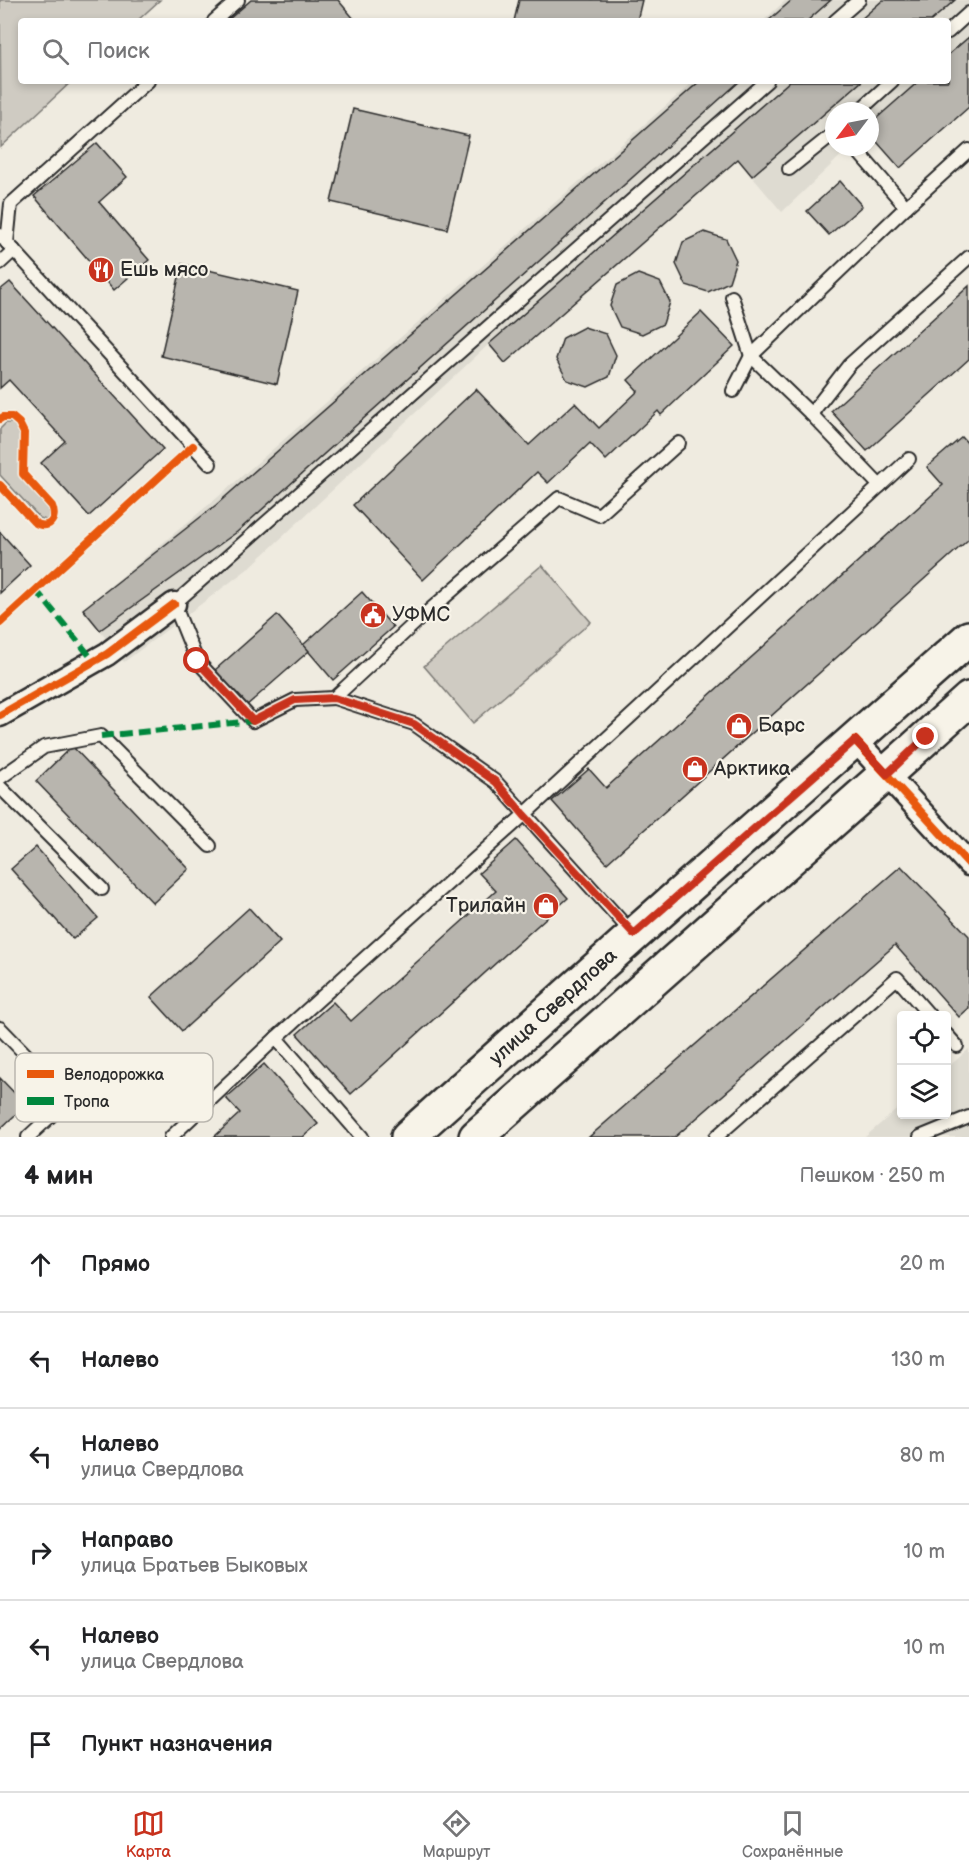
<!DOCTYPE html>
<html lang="ru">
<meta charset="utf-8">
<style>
body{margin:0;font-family:"Balsamiq Sans",sans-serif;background:#f6f6f6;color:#202124}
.controls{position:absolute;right:18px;bottom:18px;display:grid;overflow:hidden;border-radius:6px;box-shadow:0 3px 9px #0003}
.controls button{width:54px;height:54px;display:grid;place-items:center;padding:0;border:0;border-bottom:2px solid #e0e0e0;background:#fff;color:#202124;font:30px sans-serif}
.compass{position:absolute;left:825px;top:102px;width:54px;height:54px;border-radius:50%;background:#fff;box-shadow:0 3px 9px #0003;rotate:238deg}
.stop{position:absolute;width:18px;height:18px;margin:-14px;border:4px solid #c8321e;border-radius:50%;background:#fff}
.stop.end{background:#c8321e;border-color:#fff;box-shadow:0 2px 6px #0008}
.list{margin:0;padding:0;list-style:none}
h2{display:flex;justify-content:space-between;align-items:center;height:78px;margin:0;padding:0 24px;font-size:26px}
h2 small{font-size:20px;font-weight:400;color:#757577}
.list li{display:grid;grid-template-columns:39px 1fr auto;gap:18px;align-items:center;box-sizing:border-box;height:96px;padding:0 24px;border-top:2px solid #e0e0e0}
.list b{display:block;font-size:22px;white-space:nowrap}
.list p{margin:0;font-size:20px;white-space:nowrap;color:#757577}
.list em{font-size:20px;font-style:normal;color:#757577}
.icon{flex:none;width:33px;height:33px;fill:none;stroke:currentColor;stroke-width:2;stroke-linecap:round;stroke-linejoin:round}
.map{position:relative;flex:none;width:969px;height:1137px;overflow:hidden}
.search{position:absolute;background:#fff;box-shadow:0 3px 9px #0003;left:18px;right:18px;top:18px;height:66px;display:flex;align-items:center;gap:15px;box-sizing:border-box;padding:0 21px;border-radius:6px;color:#757577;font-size:22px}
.sheet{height:654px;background:#fff}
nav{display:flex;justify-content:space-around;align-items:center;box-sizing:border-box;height:84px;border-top:2px solid #e0e0e0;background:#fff;font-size:16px;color:#757577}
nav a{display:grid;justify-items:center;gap:3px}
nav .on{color:#c8321e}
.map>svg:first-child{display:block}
.built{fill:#dedbd1}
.green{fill:#cfcbc2;stroke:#7d7b76;stroke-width:1.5}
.building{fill:#b8b5ae;stroke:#2b2b2b;stroke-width:1.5}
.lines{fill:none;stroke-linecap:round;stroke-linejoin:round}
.service-casing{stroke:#2b2b2b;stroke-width:16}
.minor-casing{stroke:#2b2b2b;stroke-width:27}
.secondary-casing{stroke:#2b2b2b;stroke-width:38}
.service{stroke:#f7f3e8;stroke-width:12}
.minor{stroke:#f7f3e8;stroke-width:22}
.secondary{stroke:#f7f3e8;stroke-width:33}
.quiet{stroke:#00873e;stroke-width:6;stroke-dasharray:12 6;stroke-linecap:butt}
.cycleway-casing{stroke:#f7f3e8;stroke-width:11}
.cycleway{stroke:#e8590c;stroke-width:8}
.route{stroke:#c8321e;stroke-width:8}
.labels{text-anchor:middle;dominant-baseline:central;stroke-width:4.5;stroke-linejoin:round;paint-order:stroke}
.poi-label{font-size:20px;fill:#2b2b2b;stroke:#f7f3e8;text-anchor:start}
.street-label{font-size:20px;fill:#2b2b2b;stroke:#f7f3e8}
.key{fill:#f7f3e8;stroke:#bab7af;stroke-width:1.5}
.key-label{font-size:16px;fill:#2b2b2b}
</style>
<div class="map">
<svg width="969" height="1137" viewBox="0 0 969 1137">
<rect width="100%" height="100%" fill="#efebe0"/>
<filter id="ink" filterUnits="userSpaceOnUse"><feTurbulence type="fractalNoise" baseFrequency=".0167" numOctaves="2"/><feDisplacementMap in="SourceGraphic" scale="12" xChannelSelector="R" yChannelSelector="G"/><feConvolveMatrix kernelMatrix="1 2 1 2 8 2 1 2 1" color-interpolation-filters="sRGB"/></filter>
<g filter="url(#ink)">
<!-- built -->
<g class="built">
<path d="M786,0H969V37L948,55V21H763Z"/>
<path d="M694,81H919L870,124V111H834V147H850L782,212L737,159L505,363L488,345L249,568L124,662L83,609L218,497Z"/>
<path d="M969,1049V1137H865L901,1106L902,1114H946L947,1068Z"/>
</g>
<!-- green -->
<g class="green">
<path d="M0,0H160L137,21H21V81H72L1,147Z"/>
<path d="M6,423H12C26,434 19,460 19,476L49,510L51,516L46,520L40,518L0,475V429Z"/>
<path d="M542,565L591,622L473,723L424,666Z"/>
</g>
<!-- building -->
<g class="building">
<path d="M251,0H338L355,20L227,21Z"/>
<path d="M519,0H642L637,21H514Z"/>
<path d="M792,0H831L807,21H768Z"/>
<path d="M883,0H955L931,21H859Z"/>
<path d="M969,37V107L900,168L870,134V124L919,81H948V55Z"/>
<path d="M700,81H740L237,532L100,630L83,609L216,505Z"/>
<path d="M790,81H862L752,176L738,159L505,363L489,344Z"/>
<path d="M353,109L469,136L447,229L331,202Z"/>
<path d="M97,143L127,177L99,202L149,260L114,290L34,196Z"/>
<path d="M840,181L862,206L829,235L807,211Z"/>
<path d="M704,232L726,239L736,260L729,282L708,292L686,285L676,264L683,242Z"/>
<path d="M182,264L298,291L277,384L161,356Z"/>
<path d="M638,274L660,282L670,302L663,324L642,334L620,327L610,306L617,285Z"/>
<path d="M10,282L163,449L89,516L41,463L65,441L9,380L0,388V290Z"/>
<path d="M969,286V359L867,451L831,411Z"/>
<path d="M701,312L734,346L661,415L658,411L606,460L590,443L548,483L537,472L423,580L353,505L476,389L529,445L575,403L599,428L638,391L628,380Z"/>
<path d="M584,327L606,334L616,355L609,377L588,387L567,380L556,359L563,338Z"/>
<path d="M962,437L969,445V539L607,863L552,801L589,769L606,788L943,485L927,467Z"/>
<path d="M0,532L30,565L0,593Z"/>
<path d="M362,592L393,627L333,680L303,645Z"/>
<path d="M277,615L309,651L246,706L215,670Z"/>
<path d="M72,746L189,869L153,903L36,781Z"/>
<path d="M516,840L568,898L351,1094L297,1034L333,1002L351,1021L496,891L479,873Z"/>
<path d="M36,847L98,918L73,939L11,869Z"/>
<path d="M901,866L969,936V1008L959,1017L895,945L675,1137H589Z"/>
<path d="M249,908L280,942L182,1031L151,997Z"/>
<path d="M264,1064L318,1124L303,1137H214L240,1113L226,1098Z"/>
<path d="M0,1078L26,1105L0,1129Z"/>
</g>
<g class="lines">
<defs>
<g id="service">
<path d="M214,21L238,0"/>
<path d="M835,21L859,0"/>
<path d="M948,32L969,13"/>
<path d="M859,111L892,81"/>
<path d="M854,147L906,207"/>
<path d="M789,169L834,133"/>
<path d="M0,235L210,464"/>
<path d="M7,243L11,204L148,81"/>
<path d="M0,263L14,250"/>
<path d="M732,297L751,356L811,414L880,486"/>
<path d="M733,391L751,356L906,207L969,150"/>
<path d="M811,414L849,365L969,257"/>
<path d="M679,443L599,515L559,498L416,622L334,698L295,700L253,721L197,661L174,604L767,81"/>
<path d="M334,698L414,724L496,782L633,934"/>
<path d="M0,778L44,747L101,736L210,846"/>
<path d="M0,787L102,889"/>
<path d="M0,1028L69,1099L28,1137"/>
<path d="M946,1034L957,1046"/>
<path d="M276,1038L362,1137"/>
<path d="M171,1137L276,1038L524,815L909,459"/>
<path d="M716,1137L897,978L930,1016"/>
<path d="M920,1137L969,1117"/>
</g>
<g id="minor">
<path d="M0,715L107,654L174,604"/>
<path d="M855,740L969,864"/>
</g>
<g id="secondary">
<path id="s1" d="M408,1137L634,935L969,638"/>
<path d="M476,1137L887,773L969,699"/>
</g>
</defs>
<!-- service casing -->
<use href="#service" class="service-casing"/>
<!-- minor casing -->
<use href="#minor" class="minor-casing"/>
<!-- secondary casing -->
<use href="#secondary" class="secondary-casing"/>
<!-- service -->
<use href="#service" class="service"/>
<!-- minor -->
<use href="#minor" class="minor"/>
<!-- secondary -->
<use href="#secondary" class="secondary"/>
<!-- quiet -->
<g class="quiet">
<path d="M36,590L94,661"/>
<path d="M101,736L253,721"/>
</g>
<defs>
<g id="cycleway">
<path d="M0,419L3,417H12L19,423L24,433L23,474L52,506C58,520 48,531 34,522L0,485"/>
<path d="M0,623L193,446"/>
<path d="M0,715L107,654L174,604"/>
<path d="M855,740L969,864"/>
</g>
</defs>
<!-- cycleway casing -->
<use href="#cycleway" class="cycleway-casing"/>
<!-- cycleway -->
<use href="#cycleway" class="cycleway"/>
</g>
</g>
<g class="lines" filter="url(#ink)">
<!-- route -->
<path class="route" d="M197,661L253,721L295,700L334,698L414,724L496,782L524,815L634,934L855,740L887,774L926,737"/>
</g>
<!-- icons -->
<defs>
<symbol id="restaurant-disc" viewBox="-11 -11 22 22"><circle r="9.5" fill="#c8321e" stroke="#f7f3e8"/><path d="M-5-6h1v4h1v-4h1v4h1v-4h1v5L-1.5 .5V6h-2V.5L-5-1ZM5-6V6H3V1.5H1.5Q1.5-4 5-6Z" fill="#fff"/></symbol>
<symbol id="civic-disc" viewBox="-11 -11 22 22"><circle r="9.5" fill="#c8321e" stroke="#f7f3e8"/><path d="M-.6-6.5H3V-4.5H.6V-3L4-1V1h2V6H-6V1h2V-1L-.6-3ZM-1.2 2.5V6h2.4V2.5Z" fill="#fff"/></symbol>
<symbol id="shop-disc" viewBox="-11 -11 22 22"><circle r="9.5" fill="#c8321e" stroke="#f7f3e8"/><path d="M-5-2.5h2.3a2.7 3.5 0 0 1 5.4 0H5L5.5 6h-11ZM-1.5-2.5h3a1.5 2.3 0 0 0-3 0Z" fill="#fff"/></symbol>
</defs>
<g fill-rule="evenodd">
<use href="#restaurant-disc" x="86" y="255" width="30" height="30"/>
<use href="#civic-disc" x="358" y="600" width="30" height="30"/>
<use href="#shop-disc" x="724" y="711" width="30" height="30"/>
<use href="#shop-disc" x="680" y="754" width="30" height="30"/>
<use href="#shop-disc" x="531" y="891" width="30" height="30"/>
</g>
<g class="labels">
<!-- poi labels -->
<g class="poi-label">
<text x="120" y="270">Ешь мясо</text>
<text x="392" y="615">УФМС</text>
<text x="758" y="726">Барс</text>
<text x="714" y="769">Арктика</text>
<text x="526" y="906" text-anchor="end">Трилайн</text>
</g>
<!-- street labels -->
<g class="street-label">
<text stroke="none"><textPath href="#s1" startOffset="195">улица Свердлова</textPath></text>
</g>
</g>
<!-- legend -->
<rect x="15" y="1053" width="198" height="69" rx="9" class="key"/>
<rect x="27" y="1070" width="27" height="8" fill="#e8590c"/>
<rect x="27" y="1097" width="27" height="8" fill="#00873e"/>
<g class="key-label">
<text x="64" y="1080">Велодорожка</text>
<text x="64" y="1107">Тропа</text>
</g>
</svg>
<div class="controls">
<button><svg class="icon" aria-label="locate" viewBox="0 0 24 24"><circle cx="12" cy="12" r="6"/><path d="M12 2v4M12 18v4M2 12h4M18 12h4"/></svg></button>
<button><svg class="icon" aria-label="layers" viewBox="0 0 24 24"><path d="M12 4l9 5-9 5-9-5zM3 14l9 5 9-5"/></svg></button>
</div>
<svg class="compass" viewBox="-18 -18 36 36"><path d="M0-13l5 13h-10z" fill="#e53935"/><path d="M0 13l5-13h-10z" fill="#757577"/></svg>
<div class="stop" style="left:197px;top:661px"></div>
<div class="stop end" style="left:926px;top:737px"></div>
<div class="search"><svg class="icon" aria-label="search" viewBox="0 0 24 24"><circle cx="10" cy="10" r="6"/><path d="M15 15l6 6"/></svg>Поиск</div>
</div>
<section class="sheet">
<h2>4 мин<small>Пешком · 250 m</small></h2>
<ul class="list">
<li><svg class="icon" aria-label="ahead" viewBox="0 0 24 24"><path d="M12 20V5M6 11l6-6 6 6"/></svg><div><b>Прямо</b></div><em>20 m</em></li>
<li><svg class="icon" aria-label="left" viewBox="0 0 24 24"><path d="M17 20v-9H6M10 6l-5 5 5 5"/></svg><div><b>Налево</b></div><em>130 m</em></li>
<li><svg class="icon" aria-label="left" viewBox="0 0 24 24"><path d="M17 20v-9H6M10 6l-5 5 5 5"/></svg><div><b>Налево</b><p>улица Свердлова</p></div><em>80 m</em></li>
<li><svg class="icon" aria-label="right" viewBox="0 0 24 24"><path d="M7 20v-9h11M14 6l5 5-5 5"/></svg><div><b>Направо</b><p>улица Братьев Быковых</p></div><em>10 m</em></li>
<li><svg class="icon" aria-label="left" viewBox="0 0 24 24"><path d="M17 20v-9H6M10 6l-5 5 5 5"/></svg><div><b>Налево</b><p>улица Свердлова</p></div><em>10 m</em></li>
<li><svg class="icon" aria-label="arrive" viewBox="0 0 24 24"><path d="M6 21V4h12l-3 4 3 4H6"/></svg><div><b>Пункт назначения</b></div></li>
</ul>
</section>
<nav>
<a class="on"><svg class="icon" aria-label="map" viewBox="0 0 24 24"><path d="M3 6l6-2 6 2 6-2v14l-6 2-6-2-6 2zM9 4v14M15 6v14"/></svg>Карта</a>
<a><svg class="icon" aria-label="directions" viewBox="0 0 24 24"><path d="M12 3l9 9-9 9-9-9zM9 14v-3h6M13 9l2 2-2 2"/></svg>Маршрут</a>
<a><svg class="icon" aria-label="saved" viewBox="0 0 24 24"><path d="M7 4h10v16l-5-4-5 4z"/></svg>Сохранённые</a>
</nav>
